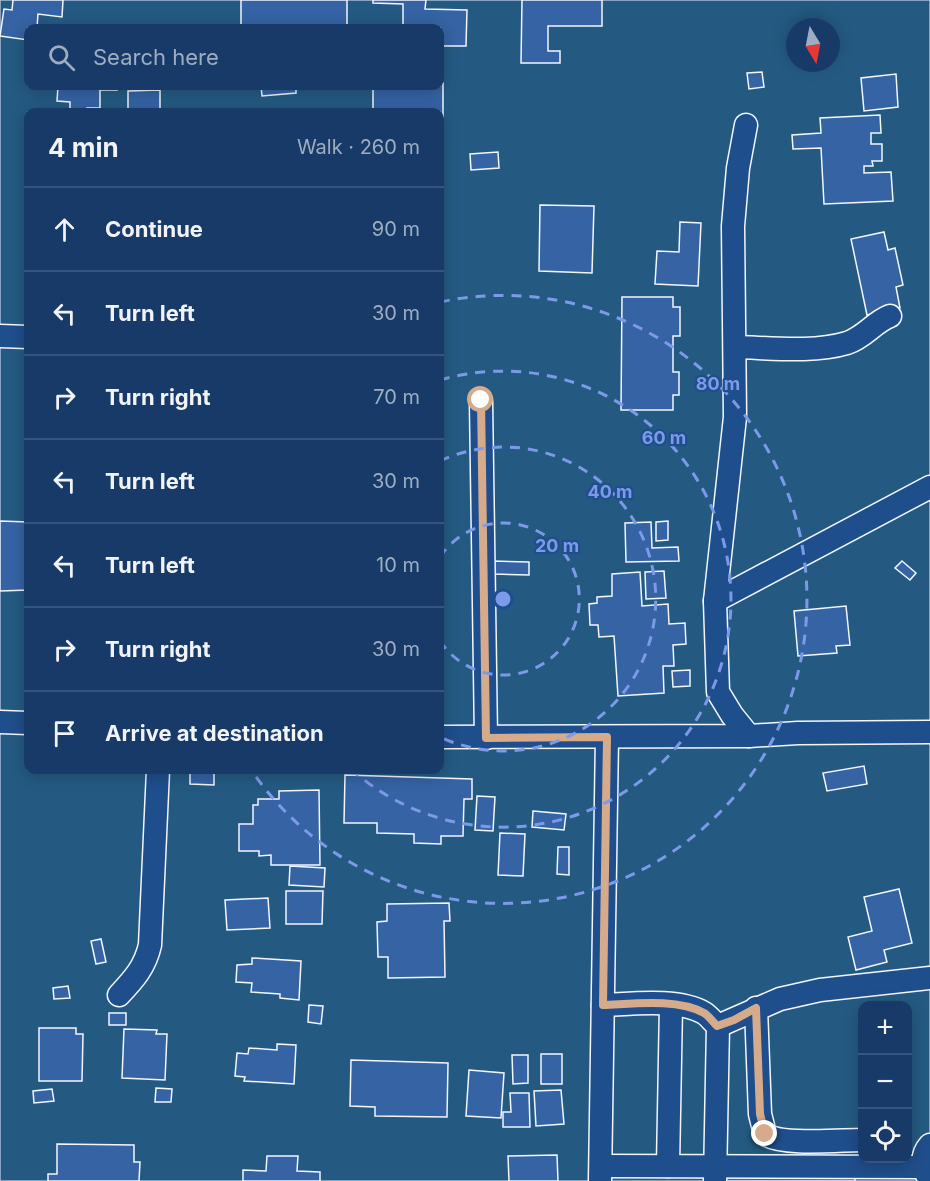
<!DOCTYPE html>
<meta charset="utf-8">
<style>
body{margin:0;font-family:Inter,sans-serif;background:#244571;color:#f1f3f6}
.controls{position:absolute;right:18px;bottom:18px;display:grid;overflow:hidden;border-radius:12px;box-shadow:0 3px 15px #0003}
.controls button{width:54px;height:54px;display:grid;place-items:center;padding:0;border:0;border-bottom:2px solid #36547d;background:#173a69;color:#f1f3f6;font:30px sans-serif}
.compass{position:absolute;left:786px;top:18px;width:54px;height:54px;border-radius:50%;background:#173a69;box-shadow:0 3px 15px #0003;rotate:170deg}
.stop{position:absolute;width:18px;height:18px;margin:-14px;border:4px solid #d6ab8b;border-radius:50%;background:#fff}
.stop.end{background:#d6ab8b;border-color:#fff;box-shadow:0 2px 6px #0008}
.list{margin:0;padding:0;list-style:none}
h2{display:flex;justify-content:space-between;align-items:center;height:78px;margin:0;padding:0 24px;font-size:26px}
h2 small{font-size:20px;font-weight:400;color:#9eadc0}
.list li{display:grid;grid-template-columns:39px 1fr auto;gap:18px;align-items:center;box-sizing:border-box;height:84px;padding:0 24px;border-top:2px solid #36547d}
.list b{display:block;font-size:22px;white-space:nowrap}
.list em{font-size:20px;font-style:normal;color:#9eadc0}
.icon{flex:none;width:33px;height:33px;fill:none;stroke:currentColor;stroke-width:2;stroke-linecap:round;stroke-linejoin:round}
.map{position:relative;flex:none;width:930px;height:1181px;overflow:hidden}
.search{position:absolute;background:#173a69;box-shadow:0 3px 15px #0003;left:24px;top:24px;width:420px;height:66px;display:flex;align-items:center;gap:15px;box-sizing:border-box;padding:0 21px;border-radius:12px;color:#9eadc0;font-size:22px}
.panel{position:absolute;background:#173a69;box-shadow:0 3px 15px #0003;left:24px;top:108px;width:420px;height:666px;border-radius:12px}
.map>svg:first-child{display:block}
.green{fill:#245a82;stroke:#a8bbd7;stroke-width:1.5;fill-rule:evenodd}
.building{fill:#3563a3;stroke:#f2f6ff;stroke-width:1.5}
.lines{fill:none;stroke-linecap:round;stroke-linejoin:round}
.minor-casing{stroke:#f2f6ff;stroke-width:25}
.minor{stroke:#1f4e8c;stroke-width:22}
.route{stroke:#d6ab8b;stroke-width:8}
.ring{fill:none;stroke:#7d9aea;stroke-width:3;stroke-dasharray:10 8}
.centre{fill:#7d9aea;stroke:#1f4e8c;stroke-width:3}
.ring-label{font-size:18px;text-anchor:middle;font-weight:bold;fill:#7d9aea;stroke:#1f4e8c;stroke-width:4.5;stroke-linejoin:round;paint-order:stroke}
</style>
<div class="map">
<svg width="930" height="1181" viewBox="0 0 930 1181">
<rect width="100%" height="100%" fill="#1f4e8c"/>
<!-- green -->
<path class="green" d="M0,0H930V1181H0ZM795,27H831V63H795ZM28,28H440V86H28ZM28,112H440V770H28ZM862,1006H908V1158H862Z"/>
<!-- building -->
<g class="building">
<path d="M13,0H63L62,17L38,14L37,28H28V40L0,36L4,9L12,10Z"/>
<rect x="241" y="0" width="106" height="28"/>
<path d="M373,0H426L425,9L467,10L466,46H440V28H403V4L373,3Z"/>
<path d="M522,0H602V26H548V51H560V63H521Z"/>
<path d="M762,72L764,87L749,89L747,73Z"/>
<path d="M896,74L898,107L864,111L861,78Z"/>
<path d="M440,83H443V137H440V112H373V86H440Z"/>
<path d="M58,86H117V90H100V108H87V112H70V102L57,101Z"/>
<path d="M261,86H296V93L262,96Z"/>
<path d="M160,90V112H128V91Z"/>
<path d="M880,115L881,133H871V144H882V161H872L873,166H864V173L891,172L893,201L824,204L821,148L793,149L792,135L821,133L820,118Z"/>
<path d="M498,152L499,168L471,170L470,154Z"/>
<path d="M540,205L594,206L592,273L539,271Z"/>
<path d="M680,222L701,223L698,286L655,284L657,251L679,252Z"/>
<path d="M884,232L888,250L895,248L903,285L896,287L900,308L867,315L851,239Z"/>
<path d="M622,297H673V307H680V336H673V372H679V395H673V410H621Z"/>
<path d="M0,521L28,522V590L0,591Z"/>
<path d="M668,521V540L656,541V522Z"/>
<path d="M651,522L652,548L678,547L679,561L626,562L625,523Z"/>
<path d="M493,561L529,562V575L494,574Z"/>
<path d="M902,561L916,573L910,580L895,568Z"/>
<path d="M664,571L666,598L646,599L645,572Z"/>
<path d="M640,572L642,606L668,604L669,624L685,623L686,644L673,645L674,666H663L664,693L618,696L614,636L599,637L598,625H590L589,604L597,603V597L612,596V574Z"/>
<path d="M846,606L850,645L836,646L837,653L798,656L794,611Z"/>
<path d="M690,670V686L673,687L672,671Z"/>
<path d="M864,766L867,784L827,791L823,773Z"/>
<path d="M190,770H214V785L190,784Z"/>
<path d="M345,775L472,779V799H464L463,836H441V844L414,843V834L377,833V823H344Z"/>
<path d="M319,790L320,865H271V855L259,856V851H239V824H253V805H258V799H279V791Z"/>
<path d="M477,796L495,797L493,831L475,830Z"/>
<path d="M533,811L566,814L564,830L532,827Z"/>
<path d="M500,833L525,834L523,876L498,875Z"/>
<path d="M558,847H569V875L557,874Z"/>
<path d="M290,866L325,868L324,887L289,885Z"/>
<path d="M899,889L912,943L884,950L887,962L856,970L848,937L872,931L864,897Z"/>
<path d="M286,891H323L322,924H286Z"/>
<path d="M268,898L270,928L227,930L225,900Z"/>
<path d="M449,903L450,921H444L445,977L388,978V957H378L377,922L387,921V904Z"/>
<path d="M101,939L106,962L96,964L91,941Z"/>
<path d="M252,958L301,961L299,1000L280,998V994L251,992L252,983L236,982L237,965L252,964Z"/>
<path d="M68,986L70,998L54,999L53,988Z"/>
<path d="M309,1005L323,1006L321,1024L308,1022Z"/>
<rect x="109" y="1013" width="17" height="12"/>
<path d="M39,1028H76V1034H83L82,1081H39Z"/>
<path d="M124,1029L157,1030L156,1034H167L165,1080L122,1078Z"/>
<path d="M277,1044L296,1045L294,1084L244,1081L245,1077L235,1076L237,1053L248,1054L249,1048L277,1050Z"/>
<rect x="541" y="1054" width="21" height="30"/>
<path d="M512,1055H528V1083L513,1084Z"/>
<path d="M351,1060L448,1063L447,1117L375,1116V1107L350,1106Z"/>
<path d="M469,1070L504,1073L501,1118L466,1116Z"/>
<path d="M156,1088L172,1089L171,1102H155Z"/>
<path d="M52,1089L54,1101L34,1103L33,1091Z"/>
<path d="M561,1090L564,1124L536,1126L534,1091Z"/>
<path d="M510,1093H529L530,1127H503V1112H511Z"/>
<path d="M57,1144L134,1145V1162H140L139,1181H48V1174H57Z"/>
<path d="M557,1155L558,1181H509L508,1156Z"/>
<path d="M267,1156H298L297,1171L320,1172V1181H243V1170L266,1171Z"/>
<path d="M855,1172V1181H721V1175Z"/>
</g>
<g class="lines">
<defs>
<g id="minor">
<path d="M746,125L738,168L733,226L735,417L715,601L718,692L732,715L749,736"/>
<path d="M0,336L28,337"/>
<path d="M736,347C772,348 813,353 847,343C865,337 874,322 890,316"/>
<path d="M481,401L486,738"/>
<path d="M715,601L930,487"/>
<path d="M0,722L28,723"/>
<path d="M440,737L749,736L798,733L930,732"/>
<path d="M119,995C134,979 145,967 150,945L158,770"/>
<path d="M603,1005C632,1004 678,998 704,1013C709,1016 713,1022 718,1026L715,1181"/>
<path d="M756,1008L760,1114L765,1134C781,1146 840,1140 862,1140"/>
<path d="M718,1026L780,999L820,990L930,978"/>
<path d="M601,1166L923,1167"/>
<path d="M668,1166L671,1005"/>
<path d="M929,1179C923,1168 920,1156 930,1145"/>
<path d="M600,1181L607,737"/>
</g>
</defs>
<!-- minor casing -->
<use href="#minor" class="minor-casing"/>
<!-- minor -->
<use href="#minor" class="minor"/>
</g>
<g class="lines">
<!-- route -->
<path class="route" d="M481,400L486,738L607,737L603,1005C632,1004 677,998 704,1013C709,1016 713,1022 717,1026L734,1020L756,1008L760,1114L765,1134"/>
</g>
<!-- distance rings -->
<g class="ring">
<path d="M440 557A76 76 0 1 1 440 641"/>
<path d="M440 461A152 152 0 1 1 440 737"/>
<path d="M440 380A228 228 0 1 1 352 770"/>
<path d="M440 302A304 304 0 1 1 252 771"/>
</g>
<circle cx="503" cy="599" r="9" class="centre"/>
<g class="ring-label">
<text x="718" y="390">80 m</text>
<text x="664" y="444">60 m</text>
<text x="610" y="498">40 m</text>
<text x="557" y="552">20 m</text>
</g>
</svg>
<div class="controls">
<button>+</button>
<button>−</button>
<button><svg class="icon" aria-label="locate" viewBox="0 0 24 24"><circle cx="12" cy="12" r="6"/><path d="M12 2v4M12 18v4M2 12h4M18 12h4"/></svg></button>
</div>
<svg class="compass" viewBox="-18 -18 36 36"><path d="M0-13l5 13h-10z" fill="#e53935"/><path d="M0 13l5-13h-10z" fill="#9eadc0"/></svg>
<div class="stop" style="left:481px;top:400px"></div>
<div class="stop end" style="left:765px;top:1134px"></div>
<div class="search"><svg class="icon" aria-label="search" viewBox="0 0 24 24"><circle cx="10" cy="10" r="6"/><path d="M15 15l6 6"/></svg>Search here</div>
<section class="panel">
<h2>4 min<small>Walk · 260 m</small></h2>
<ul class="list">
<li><svg class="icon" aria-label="ahead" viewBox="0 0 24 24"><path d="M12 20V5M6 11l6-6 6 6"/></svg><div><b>Continue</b></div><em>90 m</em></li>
<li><svg class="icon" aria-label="left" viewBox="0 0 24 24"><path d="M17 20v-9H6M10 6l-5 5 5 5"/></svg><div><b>Turn left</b></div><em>30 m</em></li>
<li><svg class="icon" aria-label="right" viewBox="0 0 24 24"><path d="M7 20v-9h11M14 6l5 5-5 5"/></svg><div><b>Turn right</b></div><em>70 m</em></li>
<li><svg class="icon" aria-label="left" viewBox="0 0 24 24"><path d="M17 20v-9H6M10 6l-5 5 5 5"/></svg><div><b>Turn left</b></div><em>30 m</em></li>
<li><svg class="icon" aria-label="left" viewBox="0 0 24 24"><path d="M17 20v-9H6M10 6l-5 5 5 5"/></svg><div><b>Turn left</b></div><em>10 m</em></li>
<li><svg class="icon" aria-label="right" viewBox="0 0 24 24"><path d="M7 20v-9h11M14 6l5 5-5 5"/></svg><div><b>Turn right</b></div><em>30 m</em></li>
<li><svg class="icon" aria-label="arrive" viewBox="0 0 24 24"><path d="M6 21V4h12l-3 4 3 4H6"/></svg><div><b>Arrive at destination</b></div></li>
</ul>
</section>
</div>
